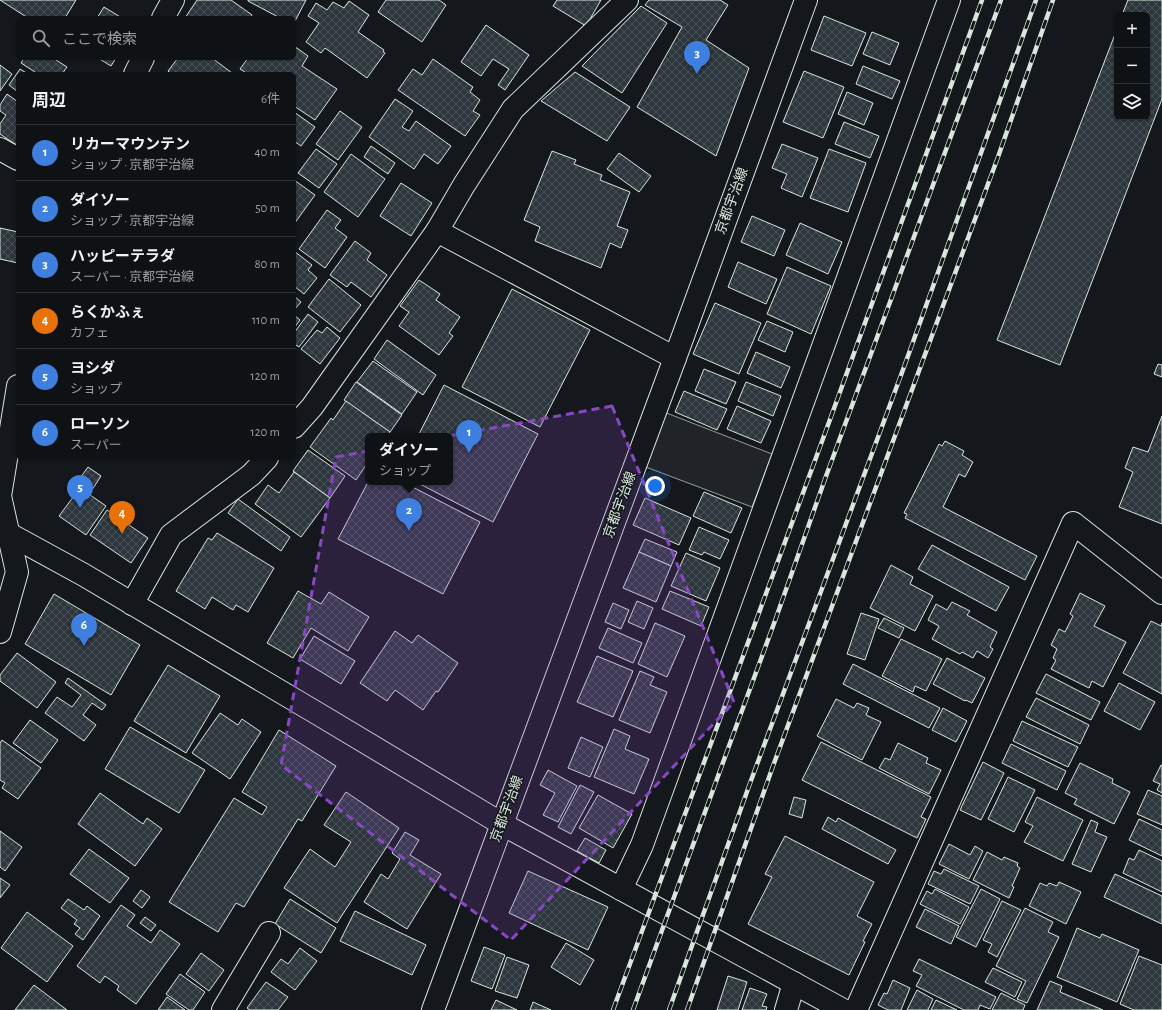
<!DOCTYPE html>
<html lang="ja">
<meta charset="utf-8">
<style>
body{margin:0;font-family:"Alegreya Sans","Noto Sans JP",sans-serif;background:#181b1e;color:#f1f3f6}
.controls{position:absolute;right:12px;top:12px;display:grid;overflow:hidden;border-radius:6px;box-shadow:0 1px 3px #0004}
.controls button{width:36px;height:36px;display:grid;place-items:center;padding:0;border:0;border-bottom:1px solid #2f3234;background:#0f1215;color:#f1f3f6;font:20px sans-serif}
.you{position:absolute;left:655px;top:486px;width:14px;height:14px;margin:-10px;border:3px solid #fff;border-radius:50%;background:#1a73e8;box-shadow:0 0 0 6px #1a73e833}
.badge{display:grid;place-items:center;width:26px;height:26px;border-radius:50%;background:#0b8043;color:#fff;font-size:13px;font-weight:700}
.pin{position:absolute;translate:-50% -33px;filter:drop-shadow(0 1px 2px #0008)}
.pin::after{content:'';position:absolute;top:21px;width:14px;height:12px;background:inherit;clip-path:polygon(0 0,100% 0,50% 100%)}
.popup{position:absolute;left:365px;top:433px;width:88px;height:52px;box-sizing:border-box;display:grid;place-content:center;border-radius:6px;background:#0f1215;filter:drop-shadow(0 1px 3px #0005);font-size:13px;white-space:nowrap;color:#9b9ea0}
.popup b{font-size:15px;color:#f1f3f6}
.popup::after{content:'';position:absolute;left:50%;top:100%;margin-left:-8px;border:8px solid transparent;border-top-color:#0f1215}
.list{margin:0;padding:0;list-style:none}
h2{display:flex;justify-content:space-between;align-items:center;height:52px;margin:0;padding:0 16px;font-size:17px}
h2 small{font-size:13px;font-weight:400;color:#9b9ea0}
.list li{display:grid;grid-template-columns:26px 1fr auto;gap:12px;align-items:center;box-sizing:border-box;height:56px;padding:0 16px;border-top:1px solid #2f3234}
.list b{display:block;font-size:15px;white-space:nowrap}
.list p{margin:0;font-size:13px;white-space:nowrap;color:#9b9ea0}
.list em{font-size:13px;font-style:normal;color:#9b9ea0}
.icon{flex:none;width:22px;height:22px;fill:none;stroke:currentColor;stroke-width:2;stroke-linecap:round;stroke-linejoin:round}
.map{position:relative;flex:none;width:1162px;height:1010px;overflow:hidden}
.search{position:absolute;background:#0f1215;box-shadow:0 1px 3px #0004;left:16px;top:16px;width:280px;height:44px;display:flex;align-items:center;gap:10px;box-sizing:border-box;padding:0 14px;border-radius:6px;color:#9b9ea0;font-size:15px}
.panel{position:absolute;background:#0f1215;box-shadow:0 1px 3px #0004;left:16px;top:72px;width:280px;height:388px;border-radius:6px}
.map>svg:first-child{display:block}
.green{fill:#202428;stroke:#939e99}
.building{fill:url(#building-cross-hatch);stroke:#d8e6dc}
.lines{fill:none;stroke-linecap:round;stroke-linejoin:round}
.street-casing{stroke:#d8e6dc;stroke-width:24}
.secondary-casing{stroke:#d8e6dc;stroke-width:24}
.primary-casing{stroke:#d8e6dc;stroke-width:24}
.street{stroke:#14181c;stroke-width:22}
.secondary{stroke:#14181c;stroke-width:22}
.primary{stroke:#14181c;stroke-width:22}
.rail-casing{stroke:#d8e6dc;stroke-width:4.5}
.rail{stroke:#14181c;stroke-width:3;stroke-dasharray:9;stroke-linecap:butt}
.marked{fill:#8948c3;fill-opacity:0.2;stroke:#8948c3;stroke-width:3;stroke-dasharray:8 5;stroke-linejoin:round}
.labels{text-anchor:middle;dominant-baseline:central;stroke-width:3;stroke-linejoin:round;paint-order:stroke}
.street-label{font-size:14px;fill:#d8e6dc;stroke:#14181c}
</style>
<div class="map">
<svg width="1162" height="1010" viewBox="0 0 1162 1010">
<defs>
<pattern id="building-cross-hatch" width="8" height="8" patternUnits="userSpaceOnUse"><rect width="8" height="8" fill="#2c363c"/><path d="M0 0l8 8M0 8l8-8" fill="none" stroke="#4a5358"/></pattern>
</defs>
<rect width="100%" height="100%" fill="#14181c"/>
<!-- green -->
<path class="green" d="M664,412L772,454L752,507L643,466Z"/>
<!-- building -->
<g class="building">
<path d="M0,0H76L65,18H28Z"/>
<path d="M197,0H231L252,15L250,18H185Z"/>
<path d="M248,0H306L294,23V18H280L248,1Z"/>
<path d="M386,0H439L446,5L422,42L378,12Z"/>
<path d="M557,0H601L586,26L553,6Z"/>
<path d="M649,0H720L728,5L706,40L749,68L716,156L637,107L682,27L645,5Z"/>
<path d="M1128,0H1162V99L1060,365L997,340L1117,29V117H1147V15H1122Z"/>
<path d="M349,1L369,15L358,32L384,50L383,52L385,53L367,78L325,48L321,53L306,42L319,23L308,16L316,3L327,10L333,2L344,8Z"/>
<path d="M641,6L667,23L622,93L582,66Z"/>
<path d="M104,7L122,18H97Z"/>
<path d="M824,16L866,33L852,66L811,50Z"/>
<path d="M486,25L529,55L505,90L498,85L509,69L493,59L481,76L461,62Z"/>
<path d="M872,32L899,43L890,65L863,54Z"/>
<path d="M294,46L308,56L302,66L337,89L315,120L294,106V74H248L240,69L248,58H294Z"/>
<path d="M24,58H53L67,67L62,74H38L21,63Z"/>
<path d="M98,58H116L111,66Z"/>
<path d="M178,58H212L232,73L231,74H217L215,72L213,74H172L168,71Z"/>
<path d="M433,59L473,87L470,92L480,100L473,111L480,115L465,136L398,90L413,69L422,75Z"/>
<path d="M0,65L12,74L0,91Z"/>
<path d="M863,66L900,81L892,99L856,84Z"/>
<path d="M20,69L28,74H18V92L9,85Z"/>
<path d="M804,71L844,87L823,138L783,122Z"/>
<path d="M575,72L630,107L607,141L541,101Z"/>
<path d="M847,92L873,103L864,125L838,114Z"/>
<path d="M7,94L18,102V146L0,134V124L6,115L0,111V105Z"/>
<path d="M395,99L413,111L402,127L409,131L416,121L451,146L438,164L424,154L414,169L369,137Z"/>
<path d="M340,111L362,127L338,160L316,144Z"/>
<path d="M294,112L315,127L301,146L294,141Z"/>
<path d="M844,122L879,136L870,158L835,144Z"/>
<path d="M782,144L818,158L802,197L781,188L787,174L772,168Z"/>
<path d="M371,146L395,163L388,174L364,157Z"/>
<path d="M316,149L337,164L319,188L298,173Z"/>
<path d="M829,149L866,163L848,212L810,198Z"/>
<path d="M552,151L576,160L574,164L602,175L600,180L630,192L617,226L628,230L621,248L610,243L601,268L535,241L540,227L524,220Z"/>
<path d="M619,153L651,176L639,192L607,169Z"/>
<path d="M351,154L385,179L358,217L324,192Z"/>
<path d="M294,180L315,195L294,224Z"/>
<path d="M401,183L432,203L411,236L380,216Z"/>
<path d="M327,210L341,220L335,228L347,237L325,268L299,249Z"/>
<path d="M752,216L785,230L774,256L741,242Z"/>
<path d="M800,223L842,242L828,274L786,255Z"/>
<path d="M0,228L18,232V263L0,259Z"/>
<path d="M355,241L371,253L367,260L387,275L371,297L351,282L347,287L330,275Z"/>
<path d="M294,251L312,265L308,270L317,278L304,294L294,286Z"/>
<path d="M738,262L777,279L766,304L728,287Z"/>
<path d="M787,267L831,286L811,334L767,314Z"/>
<path d="M329,279L361,305L340,332L308,307Z"/>
<path d="M419,280L440,294L436,300L460,317L449,333L453,336L439,355L399,326L409,312L400,306Z"/>
<path d="M512,289L590,330L540,427L462,387Z"/>
<path d="M294,296L301,302L294,310Z"/>
<path d="M715,303L761,323L739,374L693,354Z"/>
<path d="M308,314L318,322L299,347L294,344V333Z"/>
<path d="M294,315L300,320L294,328Z"/>
<path d="M767,321L793,332L785,352L758,340Z"/>
<path d="M327,327L340,338L320,364L301,349L317,330L322,333Z"/>
<path d="M387,340L436,375L423,395L374,359Z"/>
<path d="M756,352L790,367L781,388L747,373Z"/>
<path d="M373,361L417,392L402,414L357,382Z"/>
<path d="M1158,364L1162,365V377L1154,374Z"/>
<path d="M704,369L736,382L726,404L695,391Z"/>
<path d="M356,382L402,415L390,432L344,400Z"/>
<path d="M746,382L781,396L773,416L738,401Z"/>
<path d="M444,385L538,434L493,522L416,482H450V436H418Z"/>
<path d="M684,391L727,409L717,430L675,412Z"/>
<path d="M346,401L390,432L387,436H368V462L356,480L310,447L331,418L333,420Z"/>
<path d="M737,406L771,421L761,443L727,429Z"/>
<path d="M1162,416V524L1119,507L1133,472L1125,468L1133,447L1148,452Z"/>
<path d="M945,441L964,451L962,455L973,462L965,477L959,474L943,507L1037,556L1025,580L905,518L907,514L904,513L939,444L942,446Z"/>
<path d="M308,450L345,476L330,498L293,471Z"/>
<path d="M88,467L101,476L92,490L78,481Z"/>
<path d="M294,472L330,498L301,537L255,504L268,485L279,493Z"/>
<path d="M368,482H403L480,522L443,594L338,539Z"/>
<path d="M80,488L106,506L86,535L59,516Z"/>
<path d="M704,492L742,508L731,533L693,516Z"/>
<path d="M645,498L691,518L679,545L633,525Z"/>
<path d="M238,499L290,537L281,551L228,513Z"/>
<path d="M107,510L148,538L131,563L90,535Z"/>
<path d="M699,527L729,540L720,559L704,552L702,555L689,550Z"/>
<path d="M217,533L274,568L248,612L236,605L233,610L212,597L205,609L176,591L208,538L212,540Z"/>
<path d="M645,539L677,552L671,566L639,552Z"/>
<path d="M932,545L1009,587L996,611L918,569Z"/>
<path d="M639,552L671,566L656,602L623,588Z"/>
<path d="M686,553L720,568L706,601L671,586Z"/>
<path d="M891,565L913,577L910,584L933,596L915,631L870,608Z"/>
<path d="M298,591L321,604L329,592L369,617L348,651L311,628L293,658L267,643Z"/>
<path d="M670,591L709,607L701,626L662,609Z"/>
<path d="M1080,593L1105,606L1094,626L1126,642L1103,687L1092,681L1089,688L1051,669L1056,660L1053,658L1057,649L1051,645L1059,629L1065,632L1073,616L1070,614Z"/>
<path d="M54,594L140,645L111,695L25,644Z"/>
<path d="M637,601L653,608L644,629L628,622Z"/>
<path d="M952,602L970,611L967,615L997,632L990,647L993,649L988,658L977,651L973,658L962,652L960,654L932,639L939,626L928,620L936,604L947,610Z"/>
<path d="M613,603L629,610L621,629L605,622Z"/>
<path d="M861,613L879,619L865,660L847,654Z"/>
<path d="M884,618L904,628L899,638L878,628Z"/>
<path d="M1151,621L1161,626L1162,623V694L1123,673Z"/>
<path d="M655,623L685,636L667,677L638,664Z"/>
<path d="M608,628L642,643L633,663L599,648Z"/>
<path d="M395,631L412,643L418,635L458,663L438,692L436,691L423,710L395,690L387,701L360,683Z"/>
<path d="M314,636L355,661L341,684L300,659Z"/>
<path d="M901,639L942,659L926,691L915,686L913,692L882,676Z"/>
<path d="M17,653L56,682L37,708L0,681V675Z"/>
<path d="M597,656L633,671L613,717L577,702Z"/>
<path d="M947,658L985,678L972,703L966,700L965,701L933,684Z"/>
<path d="M853,664L940,708L929,728L843,684Z"/>
<path d="M168,665L220,696L186,753L134,721Z"/>
<path d="M640,671L654,677L650,685L667,692L650,733L619,720Z"/>
<path d="M1046,674L1100,702L1091,720L1036,693Z"/>
<path d="M68,678L106,705L102,710L92,703L83,715L96,725L84,741L45,713L57,697L72,707L81,695L65,683Z"/>
<path d="M1119,683L1155,702L1140,730L1104,711Z"/>
<path d="M1036,698L1089,725L1080,744L1026,717Z"/>
<path d="M836,699L854,708L857,703L869,708L866,715L881,722L862,760L817,736Z"/>
<path d="M943,708L967,721L956,742L932,730Z"/>
<path d="M220,713L238,725L242,719L261,732L230,779L192,753Z"/>
<path d="M30,720L58,740L41,763L13,743Z"/>
<path d="M1022,721L1078,747L1068,767L1013,741Z"/>
<path d="M130,727L205,770L179,813L105,769Z"/>
<path d="M614,729L630,736L625,749L649,759L634,794L594,777Z"/>
<path d="M279,730L336,766L302,821L298,819L244,907L236,903L218,932L169,902L234,798L262,815L267,807L242,792Z"/>
<path d="M581,737L603,747L590,777L568,768Z"/>
<path d="M2,740L41,768L18,799L2,788L5,783L0,780V743Z"/>
<path d="M821,742L931,797L921,817L926,819L917,838L802,780Z"/>
<path d="M898,743L928,758L926,763L941,770L929,794L879,768L885,758L890,760Z"/>
<path d="M1011,744L1066,771L1057,790L1002,763Z"/>
<path d="M983,762L1004,773L981,820L960,810Z"/>
<path d="M1080,763L1113,779L1112,783L1130,792L1114,824L1074,804L1077,799L1065,793Z"/>
<path d="M1161,765H1162V793L1157,790L1160,784L1153,781Z"/>
<path d="M548,770L577,786L558,822L543,815L555,793L540,785Z"/>
<path d="M1008,777L1035,790L1014,832L988,819Z"/>
<path d="M580,785L594,792L571,834L558,827Z"/>
<path d="M1148,790L1162,796V825L1137,814Z"/>
<path d="M346,792L399,828L337,923L284,888L310,849L335,867L351,842L324,825Z"/>
<path d="M100,793L143,824L147,818L162,829L135,866L78,824Z"/>
<path d="M598,795L632,814L613,848L579,828Z"/>
<path d="M794,797L806,800L802,818L789,814Z"/>
<path d="M1037,797L1083,820L1063,861L1024,842L1033,826L1025,822Z"/>
<path d="M828,817L836,822L838,818L896,850L888,864L822,829Z"/>
<path d="M1139,819L1162,830V856L1129,840Z"/>
<path d="M1091,820L1098,823L1095,832L1107,837L1091,872L1072,864Z"/>
<path d="M0,831L22,847L5,871L0,867Z"/>
<path d="M405,832L419,840L410,855L441,874L407,929L364,902L381,874L388,879L400,859L392,853Z"/>
<path d="M785,836L874,882L857,916L872,924L863,941L865,942L849,975L748,924L772,877L765,874Z"/>
<path d="M585,838L606,850L599,863L577,851Z"/>
<path d="M949,844L970,855L975,846L983,851L969,879L939,864Z"/>
<path d="M89,849L129,878L110,903L70,874Z"/>
<path d="M1139,850L1162,861V892L1123,873L1129,858L1134,860Z"/>
<path d="M987,852L1002,860L1004,857L1018,863L1017,866L1020,868L1012,886L1014,887L1009,898L973,880Z"/>
<path d="M944,869L979,886L970,904L928,884L934,871L941,874Z"/>
<path d="M528,871L608,907L588,950L509,913Z"/>
<path d="M1115,874L1162,896V924L1104,897Z"/>
<path d="M0,878L10,885L0,898Z"/>
<path d="M1059,882L1081,892L1066,924L1029,906L1040,883L1047,886L1049,883L1057,886Z"/>
<path d="M935,889L969,907L960,924L920,904L927,891L932,894Z"/>
<path d="M981,889L1000,899L976,947L956,937Z"/>
<path d="M141,890L150,897L142,908L133,901Z"/>
<path d="M68,899L84,910L87,906L100,916L83,940L75,934L80,928L74,924L77,920L61,908Z"/>
<path d="M290,899L336,928L321,953L275,924Z"/>
<path d="M1002,901L1021,910L997,957L988,952L992,944L983,940Z"/>
<path d="M121,905L135,915L127,926L151,943L160,930L180,944L136,1004L117,990L119,986L105,976L100,983L77,966Z"/>
<path d="M1025,908L1053,922L1048,932L1059,937L1027,1003L1017,999L1026,981L996,966Z"/>
<path d="M925,909L959,926L951,944L916,927Z"/>
<path d="M355,911L426,945L412,975L340,941Z"/>
<path d="M27,912L73,946L47,982L1,948Z"/>
<path d="M145,917L156,925L151,931L140,923Z"/>
<path d="M1077,928L1100,938L1102,934L1139,950L1117,1002L1057,977Z"/>
<path d="M566,943L594,960L580,985L551,967Z"/>
<path d="M484,947L505,955L492,989L471,981Z"/>
<path d="M300,948L317,961L295,990L271,972L281,959L288,964Z"/>
<path d="M201,953L224,970L209,991L186,974Z"/>
<path d="M1139,956L1162,965V1010H1134L1120,1004Z"/>
<path d="M507,957L529,965L517,998L495,991Z"/>
<path d="M919,959L996,997L990,1009L980,1005L978,1010H964L916,986L922,975L913,971Z"/>
<path d="M993,968L1022,982L1015,997L985,982Z"/>
<path d="M180,974L205,992L193,1010H189L166,994Z"/>
<path d="M728,976L747,982L738,1010H717Z"/>
<path d="M893,980L910,988L901,1010H888L878,1005L884,993L887,994Z"/>
<path d="M1050,981L1062,986L1060,992L1103,1010H1037Z"/>
<path d="M266,982L288,997L278,1010H250L247,1008Z"/>
<path d="M34,985L67,1010H15Z"/>
<path d="M750,988L767,994L762,1006L767,1007L766,1010H742Z"/>
<path d="M917,990L933,999L928,1010H907Z"/>
<path d="M1001,993L1025,1005L1023,1010H992Z"/>
<path d="M167,997L185,1010H158Z"/>
<path d="M496,1000L517,1010H491Z"/>
<path d="M936,1000L957,1010H931Z"/>
<path d="M533,1002L551,1010H530Z"/>
</g>
<g class="lines">
<defs>
<g id="street">
<path d="M163,18L173,0"/>
<path d="M135,74L143,58"/>
<path d="M0,149L18,159"/>
<path d="M437,231L464,185L513,109L627,0"/>
<path d="M294,427L312,407L437,231L675,358"/>
<path d="M132,604L171,535L251,475L267,458"/>
<path d="M0,632L17,572L0,496L18,386"/>
<path d="M502,824L843,1010"/>
<path d="M621,889L642,845L949,0"/>
<path d="M223,1010L269,933"/>
<path d="M786,1010L794,983"/>
<path d="M856,1010L1073,523L1162,593"/>
</g>
<path id="secondary" d="M0,529L84,575L320,715L502,824"/>
<path id="primary" d="M433,1010L675,358L806,0"/>
</defs>
<!-- street casing -->
<use href="#street" class="street-casing"/>
<!-- secondary casing -->
<use href="#secondary" class="secondary-casing"/>
<!-- primary casing -->
<use href="#primary" class="primary-casing"/>
<!-- street -->
<use href="#street" class="street"/>
<!-- secondary -->
<use href="#secondary" class="secondary"/>
<!-- primary -->
<use href="#primary" class="primary"/>
<defs>
<g id="rail">
<path d="M613,1010L828,425L982,0"/>
<path d="M633,1010L729,746L776,618L825,479L1001,0"/>
<path d="M669,1010L749,786L904,367L1036,0"/>
<path d="M687,1010L773,766L998,157L1053,0"/>
</g>
</defs>
<!-- rail casing -->
<use href="#rail" class="rail-casing"/>
<!-- rail -->
<use href="#rail" class="rail"/>
</g>
<!-- marked area -->
<path class="marked" d="M612,406L734,702L511,940L281,765L336,457Z"/>
<g class="labels">
<!-- street labels -->
<g class="street-label">
<text transform="translate(732 201) rotate(-70)">京都宇治線</text>
<text transform="translate(620 505) rotate(-70)">京都宇治線</text>
<text transform="translate(507 809) rotate(-70)">京都宇治線</text>
</g>
</g>
</svg>
<div class="controls">
<button>+</button>
<button>−</button>
<button><svg class="icon" aria-label="layers" viewBox="0 0 24 24"><path d="M12 4l9 5-9 5-9-5zM3 14l9 5 9-5"/></svg></button>
</div>
<div class="you"></div>
<div class="pin badge" style="left:469px;top:453px;background:#3f7fe0">1</div>
<div class="pin badge" style="left:409px;top:531px;background:#3f7fe0">2</div>
<div class="popup"><b>ダイソー</b>ショップ</div>
<div class="pin badge" style="left:697px;top:74px;background:#3f7fe0">3</div>
<div class="pin badge" style="left:122px;top:534px;background:#e8710a">4</div>
<div class="pin badge" style="left:80px;top:508px;background:#3f7fe0">5</div>
<div class="pin badge" style="left:84px;top:646px;background:#3f7fe0">6</div>
<div class="search"><svg class="icon" aria-label="search" viewBox="0 0 24 24"><circle cx="10" cy="10" r="6"/><path d="M15 15l6 6"/></svg>ここで検索</div>
<section class="panel">
<h2>周辺<small>6件</small></h2>
<ul class="list">
<li><span class="badge" style="background:#3f7fe0">1</span><div><b>リカーマウンテン</b><p>ショップ · 京都宇治線</p></div><em>40 m</em></li>
<li><span class="badge" style="background:#3f7fe0">2</span><div><b>ダイソー</b><p>ショップ · 京都宇治線</p></div><em>50 m</em></li>
<li><span class="badge" style="background:#3f7fe0">3</span><div><b>ハッピーテラダ</b><p>スーパー · 京都宇治線</p></div><em>80 m</em></li>
<li><span class="badge" style="background:#e8710a">4</span><div><b>らくかふぇ</b><p>カフェ</p></div><em>110 m</em></li>
<li><span class="badge" style="background:#3f7fe0">5</span><div><b>ヨシダ</b><p>ショップ</p></div><em>120 m</em></li>
<li><span class="badge" style="background:#3f7fe0">6</span><div><b>ローソン</b><p>スーパー</p></div><em>120 m</em></li>
</ul>
</section>
</div>
